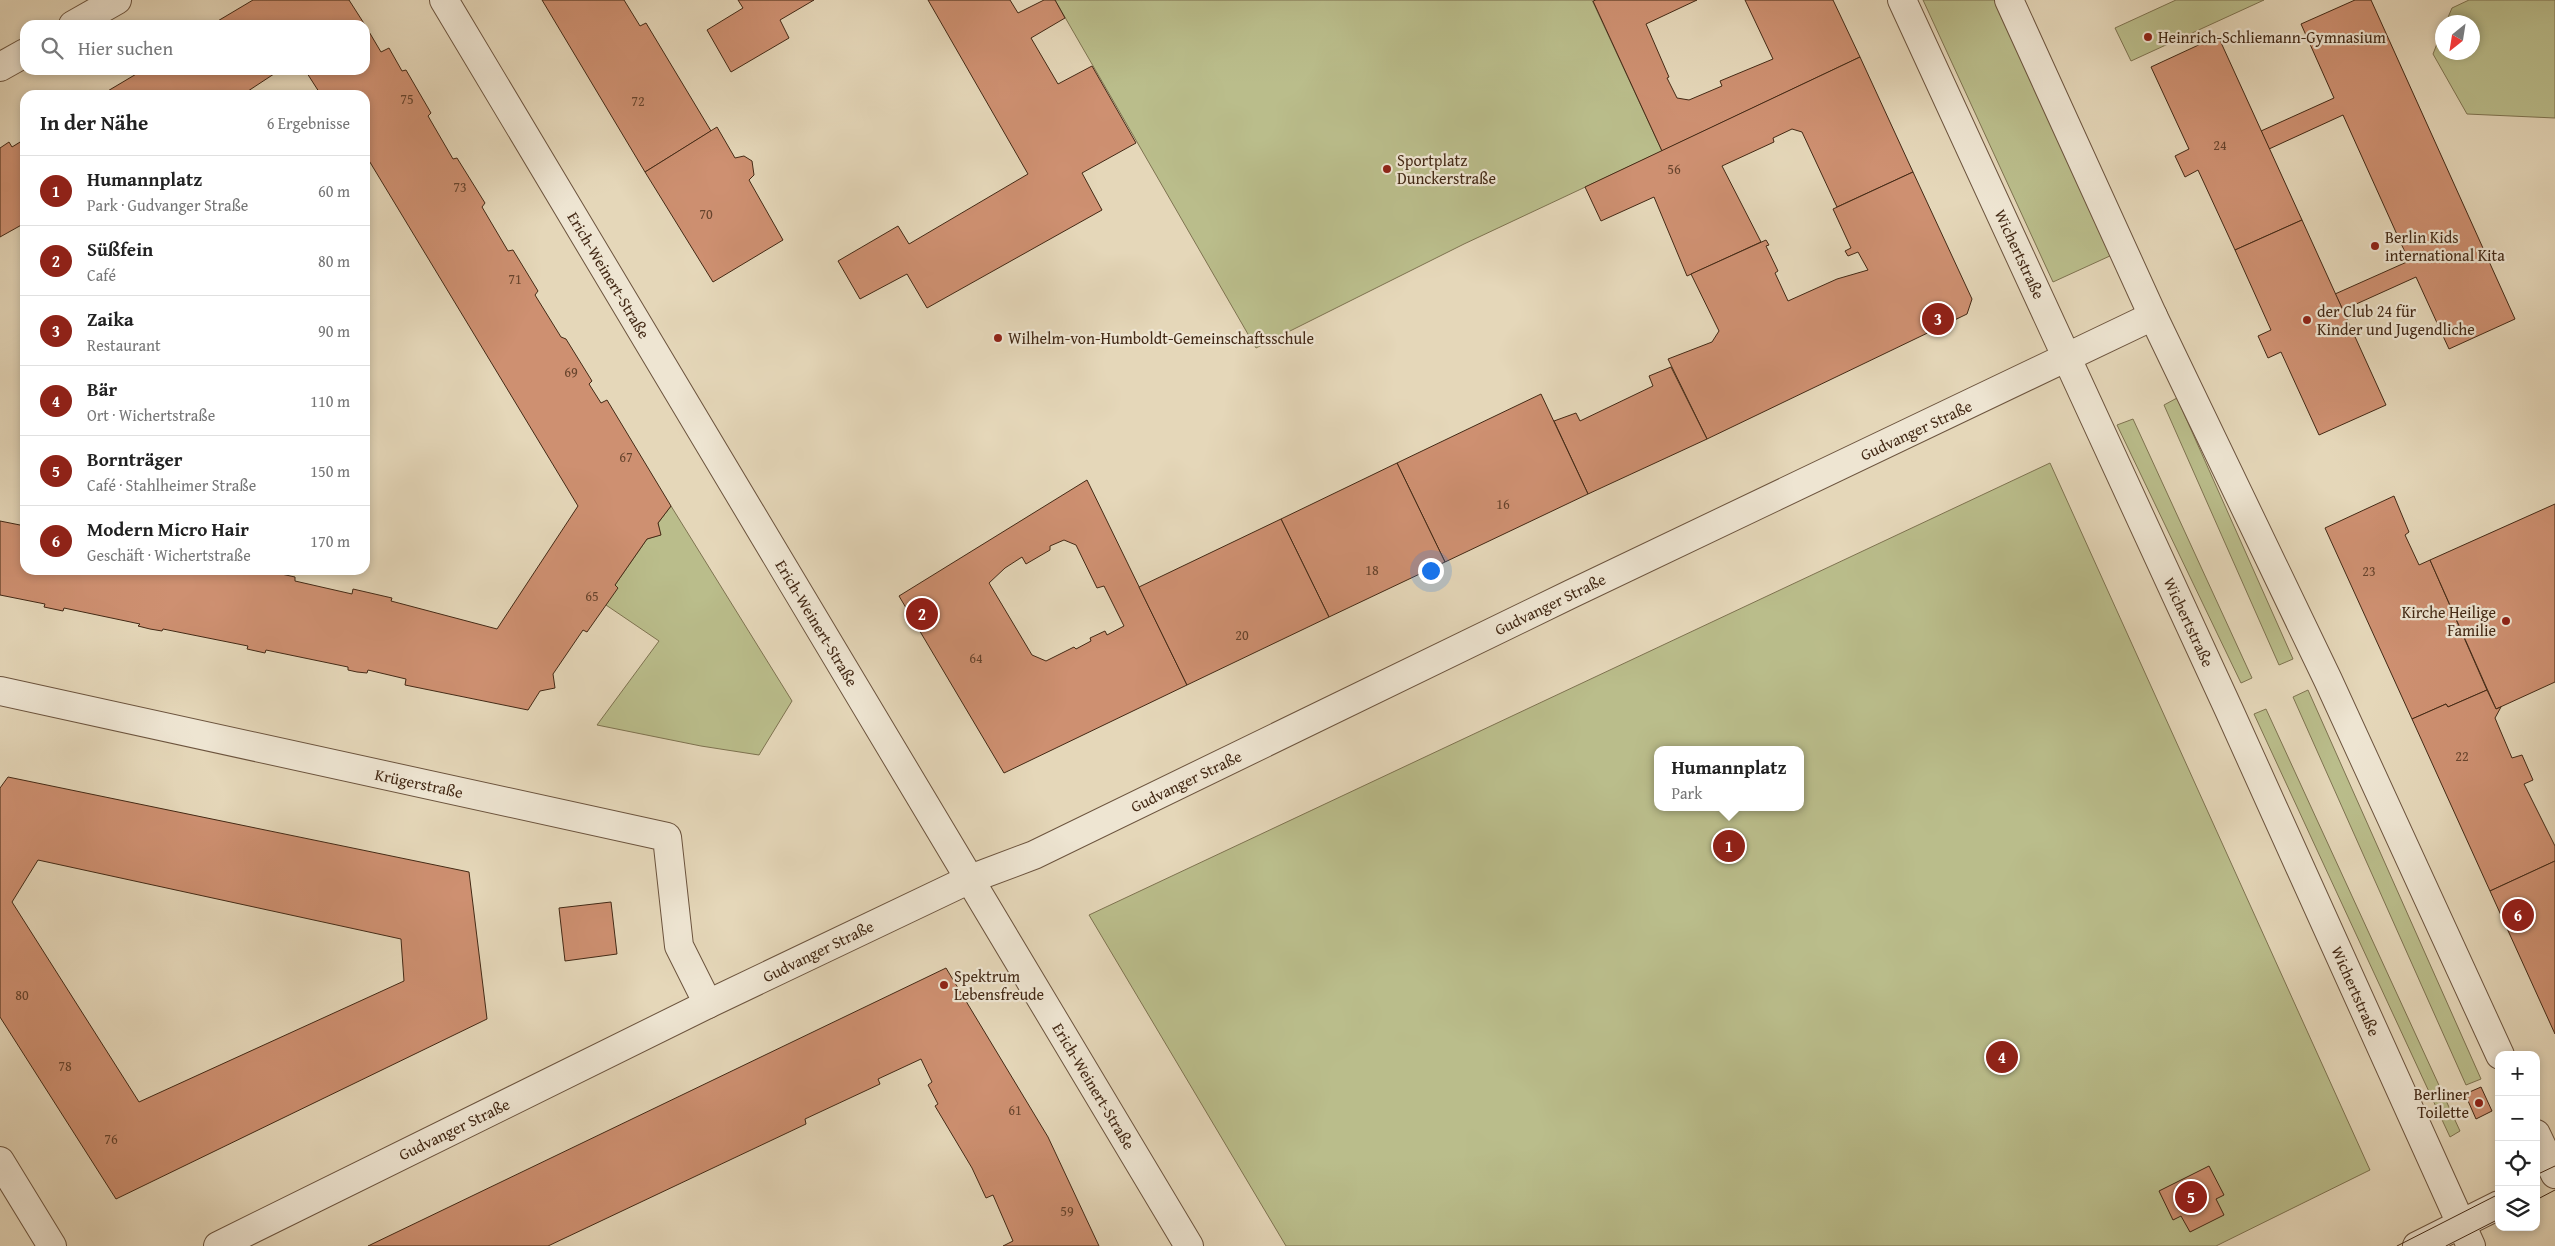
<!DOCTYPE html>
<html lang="de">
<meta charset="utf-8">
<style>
body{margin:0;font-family:"Gentium Book Plus",serif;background:#f2f2f2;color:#222}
.controls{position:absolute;right:15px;bottom:15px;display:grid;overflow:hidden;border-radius:10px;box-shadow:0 2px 8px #0003}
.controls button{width:45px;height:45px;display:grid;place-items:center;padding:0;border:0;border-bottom:1px solid #e0e0e0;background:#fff;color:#222;font:25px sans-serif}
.compass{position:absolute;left:2435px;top:15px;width:45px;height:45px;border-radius:50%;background:#fff;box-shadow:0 2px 8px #0003;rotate:210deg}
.you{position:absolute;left:1430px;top:570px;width:18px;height:18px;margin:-12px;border:4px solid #fff;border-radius:50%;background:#1a73e8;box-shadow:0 0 0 8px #1a73e833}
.badge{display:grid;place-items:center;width:32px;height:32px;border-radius:50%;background:#8f2418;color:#fff;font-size:16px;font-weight:700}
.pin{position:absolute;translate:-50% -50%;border:2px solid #fff;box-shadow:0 1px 5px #0006}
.popup{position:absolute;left:1654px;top:746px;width:150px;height:65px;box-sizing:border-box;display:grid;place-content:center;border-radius:10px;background:#fff;filter:drop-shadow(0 1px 4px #0005);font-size:16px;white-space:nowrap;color:#767676}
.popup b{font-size:19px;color:#222}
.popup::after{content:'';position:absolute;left:50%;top:100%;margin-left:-10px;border:10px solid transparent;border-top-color:#fff}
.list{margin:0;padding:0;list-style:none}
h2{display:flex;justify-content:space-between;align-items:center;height:65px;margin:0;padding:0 20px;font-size:21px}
h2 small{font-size:16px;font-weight:400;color:#767676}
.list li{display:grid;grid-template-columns:32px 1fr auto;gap:15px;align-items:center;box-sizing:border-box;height:70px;padding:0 20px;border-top:1px solid #e0e0e0}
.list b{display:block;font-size:19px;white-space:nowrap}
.list p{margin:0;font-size:16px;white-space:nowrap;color:#767676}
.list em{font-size:16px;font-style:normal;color:#767676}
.icon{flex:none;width:28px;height:28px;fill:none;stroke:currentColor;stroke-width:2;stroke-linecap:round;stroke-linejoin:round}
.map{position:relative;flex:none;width:2555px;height:1246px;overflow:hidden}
.search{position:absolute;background:#fff;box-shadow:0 2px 8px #0003;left:20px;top:20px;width:350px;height:55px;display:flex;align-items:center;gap:12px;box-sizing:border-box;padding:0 18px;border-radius:15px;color:#767676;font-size:19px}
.panel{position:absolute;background:#fff;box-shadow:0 2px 8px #0003;left:20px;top:90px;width:350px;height:485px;border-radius:15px}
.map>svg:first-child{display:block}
.green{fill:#babd8b;stroke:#7e7350;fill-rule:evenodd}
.building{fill:#ce9071;stroke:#432915;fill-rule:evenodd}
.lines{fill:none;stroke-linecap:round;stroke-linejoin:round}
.minor-casing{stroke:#6c543e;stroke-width:30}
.minor{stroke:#eee5d2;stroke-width:28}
.tram{stroke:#432915;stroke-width:1}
.poi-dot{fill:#8f2418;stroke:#eee5d2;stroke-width:2}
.labels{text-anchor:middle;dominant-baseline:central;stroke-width:4.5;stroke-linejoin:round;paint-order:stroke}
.number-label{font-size:14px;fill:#66432c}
.poi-label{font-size:16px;fill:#432915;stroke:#eee5d2;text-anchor:start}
.street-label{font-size:16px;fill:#432915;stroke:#eee5d2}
</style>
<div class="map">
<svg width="2555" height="1246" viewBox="0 0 2555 1246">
<rect width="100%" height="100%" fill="#e5d7b9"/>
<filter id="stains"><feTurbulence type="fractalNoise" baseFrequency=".004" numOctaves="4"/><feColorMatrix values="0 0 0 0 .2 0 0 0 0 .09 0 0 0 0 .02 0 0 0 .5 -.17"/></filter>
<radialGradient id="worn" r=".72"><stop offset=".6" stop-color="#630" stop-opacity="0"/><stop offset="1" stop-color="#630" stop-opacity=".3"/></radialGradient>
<!-- green -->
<g class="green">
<path d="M1055,0H1592L1662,151L1464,244L1256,348Z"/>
<path d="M1923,0H1995L2112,255L2053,282Z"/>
<path d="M2176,0H2264L2131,61L2115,28Z"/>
<path d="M2469,0H2555V118L2467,114L2433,54L2442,31V52H2472V22H2446L2452,8Z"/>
<path d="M2177,398L2293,659L2279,665L2164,405Z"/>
<path d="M2133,419L2252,678L2241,683L2117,425Z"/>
<path d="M2050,463L2370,1170L2216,1246H1286L1089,915ZM1658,750H1800V807H1658Z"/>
<path d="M671,506L792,701L759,755L701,746L597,725L659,641L606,605L615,585L647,539L660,535L658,523Z"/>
<path d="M2308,690L2481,1079L2466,1085L2293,697Z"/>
<path d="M2266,709L2460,1131L2450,1137L2254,714Z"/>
</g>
<!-- building -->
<g class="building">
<path d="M253,0H349L365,25H211Z"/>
<path d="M542,0H624L640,26L646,23L711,131L645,172Z"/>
<path d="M738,0H814L780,20L789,38L731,72L707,30L743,8Z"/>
<path d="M928,0H1010L1018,13L1044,0H1055L1065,18L1031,38L1058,84L1092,66L1136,143L1082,173L1102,210L927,308L907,274L860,299L838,261L898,226L909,244L1028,174Z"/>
<path d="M1596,0H1697L1646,24L1669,77L1667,78L1677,98L1689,100L1722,86L1720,81L1773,59L1745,0H1833L1860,57L1662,151L1593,1Z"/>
<path d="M2355,0H2371L2515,319L2449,349L2416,277L2343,310L2335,294L2409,261L2343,115L2269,149L2261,131L2334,98L2301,24Z"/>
<path d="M365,25L381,52L389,48L402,71L406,70L431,113L428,116L453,159L457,158L485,203L482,207L508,251L513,250L538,291L535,295L561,337L566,339L592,381L589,384L601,403L607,400L671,506L658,523L661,535L647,539L615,585L618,588L587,632L583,630L553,674L555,688L540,691L528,710L405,685L406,679L368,670L367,673L357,672L348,670V667L266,650L265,653L247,649L248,646L163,629L162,631L150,629L138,626L140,624L64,608L63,611L44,607L45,604L0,595V521L25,526V570H242L251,572V570H263L295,577V581L352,594L353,589L392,598L391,601L497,629L578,506L365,154V95H330L328,92L321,95L305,70H365Z"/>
<path d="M2218,36L2302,220L2235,250L2198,170L2185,177L2175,156L2189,149L2151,67Z"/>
<path d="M1860,57L1913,172L1837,207L1802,132L1792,129L1773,138L1774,142L1722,166L1761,242L1687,276L1654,197L1601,221L1585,187Z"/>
<path d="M143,70H280L242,95H101Z"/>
<path d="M717,127L735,158L744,156L752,161L754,175L749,180L783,240L713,282L645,172Z"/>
<path d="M25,139V223L0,237V148L9,142L12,147Z"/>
<path d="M1913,172L1972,299L1967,314L1707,439L1668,359L1712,342L1719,331L1691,274L1766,240L1769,245L1766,246L1778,271L1775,273L1788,301L1837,279L1868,270L1858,252L1848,256L1845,251L1851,248L1833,209Z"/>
<path d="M2302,220L2386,405L2319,435L2281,352L2268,358L2258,336L2271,330L2235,250Z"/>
<path d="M1671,367L1707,439L1588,494L1554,421L1576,413L1580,421L1653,386L1649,376Z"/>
<path d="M1541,394L1588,494L1445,562L1397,463Z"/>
<path d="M1397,463L1445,562L1329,617L1281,519Z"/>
<path d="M1087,480L1187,685L1004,773L899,596ZM1064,540L1076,545L1097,588L1104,586L1124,626L1107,635L1105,631L1090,638L1091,641L1076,649L1074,647L1046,661L1032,655L989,583L1005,568L1022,557L1026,564L1050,550V546Z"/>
<path d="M2394,496L2409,532L2405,535L2419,565L2430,560L2487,690L2448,707L2446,704L2412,719L2325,528Z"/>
<path d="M2555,504V682L2496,709L2430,560Z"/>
<path d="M1281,519L1329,617L1187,685L1139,587Z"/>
<path d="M2487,690L2496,709L2501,707L2495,718L2512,758L2522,755L2533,780L2524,784L2555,846V861L2490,891L2412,719L2446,704L2448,707Z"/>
<path d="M8,777L469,872L487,1019L116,1199L0,1017V788ZM38,860L401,939L404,981L139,1102L12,902Z"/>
<path d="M2555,861V1034L2490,891Z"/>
<path d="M611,902L617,954L565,961L559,908Z"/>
<path d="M946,968L1048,1137L1099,1246H1003L1013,1241L993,1195L986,1198L972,1168L935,1106L938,1104L928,1085L932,1082L921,1059L878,1079L880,1084L805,1119L806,1124L548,1246H368Z"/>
<path d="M2481,1087L2492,1111L2476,1119L2465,1094Z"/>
<path d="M2209,1166L2224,1195L2216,1199L2224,1215L2190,1232L2181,1216L2173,1220L2159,1191Z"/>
</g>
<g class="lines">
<defs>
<g id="minor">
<path d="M444,0L1189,1246"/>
<path d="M1902,0L2229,710L2471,1246"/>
<path d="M2009,0L2153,316L2328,680L2500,1055"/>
<path d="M73,25L117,0"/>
<path d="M0,67L25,53"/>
<path d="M0,691L667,837L679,946L708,1004"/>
<path d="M2536,1134L2555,1174"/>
<path d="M0,1161L52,1246"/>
<path d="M218,1246L708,1004L970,879L1034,855L1571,594L2153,316"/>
<path d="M2417,1246L2499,1205"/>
</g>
</defs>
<!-- minor casing -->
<use href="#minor" class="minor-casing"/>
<!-- minor -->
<use href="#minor" class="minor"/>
<!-- tram -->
<g class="tram">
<path d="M2536,1175L2555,1166"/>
<path d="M2536,1200L2555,1190"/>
<path d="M2397,1246L2499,1194"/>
<path d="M2446,1246L2499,1219"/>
</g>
</g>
<!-- markers -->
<g class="poi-dot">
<circle cx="2148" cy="37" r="5"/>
<circle cx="1387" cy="169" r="5"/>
<circle cx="2375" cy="246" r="5"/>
<circle cx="2307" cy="320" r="5"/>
<circle cx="998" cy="338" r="5"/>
<circle cx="2506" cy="621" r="5"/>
<circle cx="944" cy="985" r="5"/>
<circle cx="2479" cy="1103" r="5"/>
</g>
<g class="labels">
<!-- number labels -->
<g class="number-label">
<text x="407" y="99">75</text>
<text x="638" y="101">72</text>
<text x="2220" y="145">24</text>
<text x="1674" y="169">56</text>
<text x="460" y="187">73</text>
<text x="706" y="214">70</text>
<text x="515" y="279">71</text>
<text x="571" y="372">69</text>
<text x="626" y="457">67</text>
<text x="1503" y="504">16</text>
<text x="1372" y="570">18</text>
<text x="2369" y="571">23</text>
<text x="592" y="596">65</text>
<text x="1242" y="635">20</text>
<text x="976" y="658">64</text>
<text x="2462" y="756">22</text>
<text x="22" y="995">80</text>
<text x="65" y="1066">78</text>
<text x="1015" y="1110">61</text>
<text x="111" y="1139">76</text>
<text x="1067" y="1211">59</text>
</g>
<!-- poi labels -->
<g class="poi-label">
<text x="2158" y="37">Heinrich-Schliemann-Gymnasium</text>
<text x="1397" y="160">Sportplatz<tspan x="1397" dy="18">Dunckerstraße</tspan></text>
<text x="2385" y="237">Berlin Kids<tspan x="2385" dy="18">international Kita</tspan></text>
<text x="2317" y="311">der Club 24 für<tspan x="2317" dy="18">Kinder und Jugendliche</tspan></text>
<text x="1008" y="338">Wilhelm-von-Humboldt-Gemeinschaftsschule</text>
<text x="2496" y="612" text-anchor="end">Kirche Heilige<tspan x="2496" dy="18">Familie</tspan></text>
<text x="954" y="976">Spektrum<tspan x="954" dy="18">Lebensfreude</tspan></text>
<text x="2469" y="1094" text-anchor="end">Berliner<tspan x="2469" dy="18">Toilette</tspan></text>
</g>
<!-- street labels -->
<g class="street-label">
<text transform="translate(2020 254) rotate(65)">Wichertstraße</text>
<text transform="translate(609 275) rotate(59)">Erich-Weinert-Straße</text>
<text transform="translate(1916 430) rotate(-25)">Gudvanger Straße</text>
<text transform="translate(1550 604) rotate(-26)">Gudvanger Straße</text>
<text transform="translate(2189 622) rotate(65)">Wichertstraße</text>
<text transform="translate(817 623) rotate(59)">Erich-Weinert-Straße</text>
<text transform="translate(1186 781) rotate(-26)">Gudvanger Straße</text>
<text transform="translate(419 783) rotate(12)">Krügerstraße</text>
<text transform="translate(818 951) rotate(-26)">Gudvanger Straße</text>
<text transform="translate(2356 991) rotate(66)">Wichertstraße</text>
<text transform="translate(1094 1086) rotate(59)">Erich-Weinert-Straße</text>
<text transform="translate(454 1129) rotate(-26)">Gudvanger Straße</text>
</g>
</g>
<rect width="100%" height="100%" filter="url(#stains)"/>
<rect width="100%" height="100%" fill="url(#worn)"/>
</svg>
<div class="controls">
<button>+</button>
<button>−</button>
<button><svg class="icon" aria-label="locate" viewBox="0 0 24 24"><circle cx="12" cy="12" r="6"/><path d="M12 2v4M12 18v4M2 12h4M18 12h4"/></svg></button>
<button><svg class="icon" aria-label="layers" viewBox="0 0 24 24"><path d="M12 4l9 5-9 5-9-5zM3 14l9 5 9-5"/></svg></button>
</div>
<svg class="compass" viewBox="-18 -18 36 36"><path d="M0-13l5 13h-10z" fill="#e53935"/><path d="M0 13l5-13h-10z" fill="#767676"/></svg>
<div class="you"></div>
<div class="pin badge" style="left:1729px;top:846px">1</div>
<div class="popup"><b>Humannplatz</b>Park</div>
<div class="pin badge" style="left:922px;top:614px">2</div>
<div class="pin badge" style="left:1938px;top:319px">3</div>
<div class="pin badge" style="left:2002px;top:1057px">4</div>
<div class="pin badge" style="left:2191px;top:1197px">5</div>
<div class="pin badge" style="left:2518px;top:915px">6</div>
<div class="search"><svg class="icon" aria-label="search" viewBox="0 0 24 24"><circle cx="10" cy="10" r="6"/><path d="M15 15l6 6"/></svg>Hier suchen</div>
<section class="panel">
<h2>In der Nähe<small>6 Ergebnisse</small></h2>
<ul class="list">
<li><span class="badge">1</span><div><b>Humannplatz</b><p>Park · Gudvanger Straße</p></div><em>60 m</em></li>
<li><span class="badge">2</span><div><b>Süßfein</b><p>Café</p></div><em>80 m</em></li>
<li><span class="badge">3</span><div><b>Zaika</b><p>Restaurant</p></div><em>90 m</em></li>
<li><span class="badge">4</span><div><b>Bär</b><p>Ort · Wichertstraße</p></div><em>110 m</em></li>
<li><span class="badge">5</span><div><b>Bornträger</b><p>Café · Stahlheimer Straße</p></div><em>150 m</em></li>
<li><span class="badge">6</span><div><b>Modern Micro Hair</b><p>Geschäft · Wichertstraße</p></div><em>170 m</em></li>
</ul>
</section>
</div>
